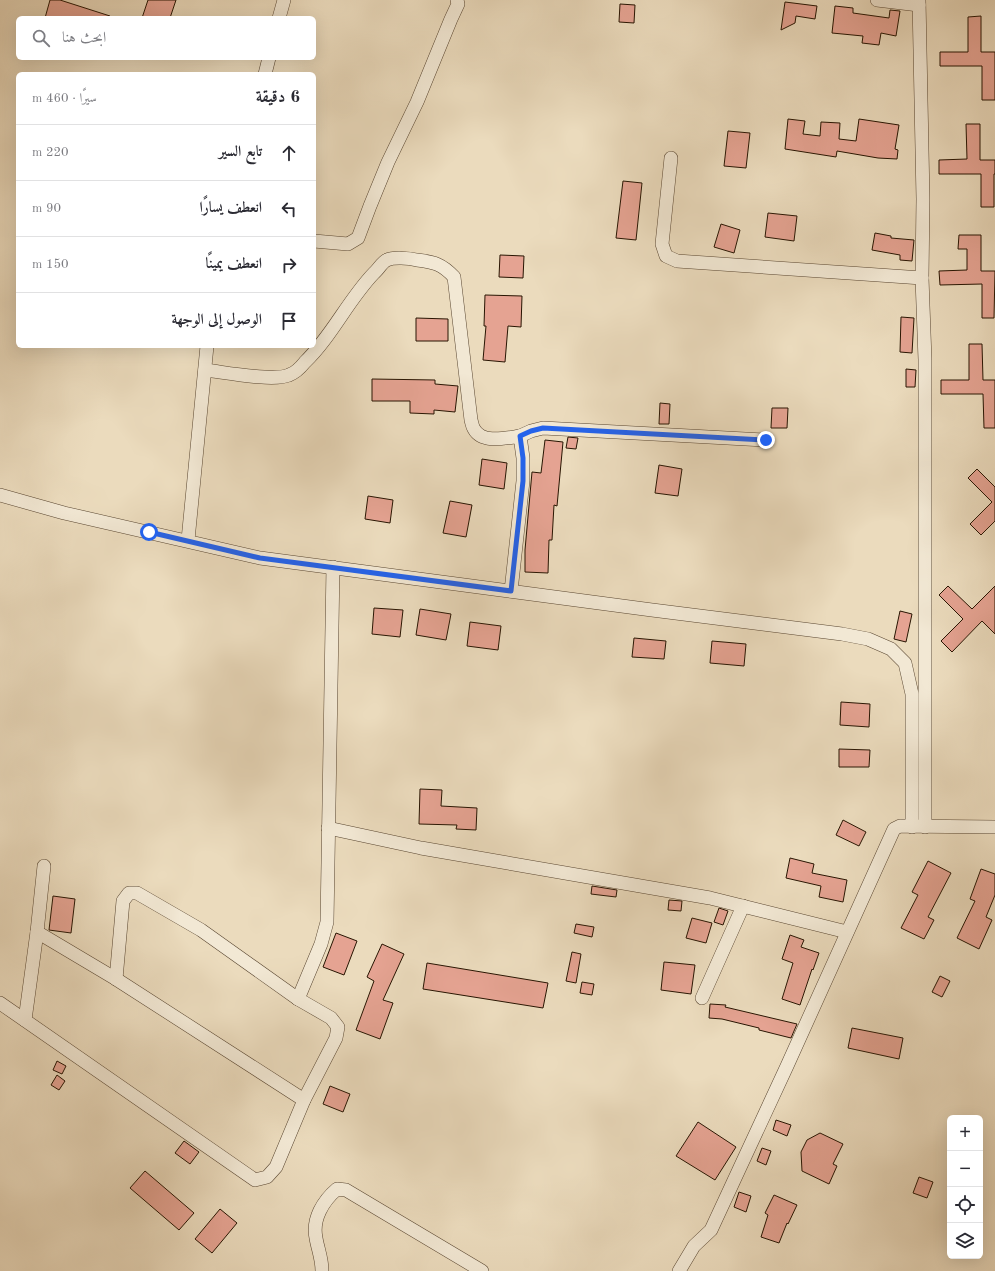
<!DOCTYPE html>
<html lang="ar">
<meta charset="utf-8">
<style>
body{margin:0;font-family:"Old Standard TT",Amiri,serif;background:#f7f7f7;color:#2b2b33;direction:rtl}
.controls{position:absolute;right:12px;bottom:12px;display:grid;overflow:hidden;border-radius:6px;box-shadow:0 4px 16px #0002}
.controls button{width:36px;height:36px;display:grid;place-items:center;padding:0;border:0;border-bottom:1px solid #e1e1e2;background:#fff;color:#2b2b33;font:20px sans-serif}
.stop{position:absolute;width:12px;height:12px;margin:-9px;border:3px solid #2563eb;border-radius:50%;background:#fff}
.stop.end{background:#2563eb;border-color:#fff;box-shadow:0 1px 4px #0008}
.list{margin:0;padding:0;list-style:none}
h2{display:flex;justify-content:space-between;align-items:center;height:52px;margin:0;padding:0 16px;font-size:17px}
h2 small{font-size:13px;font-weight:400;color:#7c7c81}
.list li{display:grid;grid-template-columns:26px 1fr auto;gap:12px;align-items:center;box-sizing:border-box;height:56px;padding:0 16px;border-top:1px solid #e1e1e2}
.list b{display:block;font-size:15px;white-space:nowrap}
.list em{font-size:13px;font-style:normal;color:#7c7c81}
.icon{flex:none;width:22px;height:22px;fill:none;stroke:currentColor;stroke-width:2;stroke-linecap:round;stroke-linejoin:round}
.map{position:relative;flex:none;width:995px;height:1271px;overflow:hidden;direction:ltr}
.search{position:absolute;background:#fff;box-shadow:0 4px 16px #0002;left:16px;top:16px;width:300px;height:44px;display:flex;align-items:center;gap:10px;box-sizing:border-box;padding:0 14px;border-radius:6px;color:#7c7c81;font-size:15px}
.panel{position:absolute;background:#fff;box-shadow:0 4px 16px #0002;left:16px;top:72px;width:300px;height:276px;border-radius:6px;direction:rtl}
.map>svg:first-child{display:block}
.building{fill:#e5a392;stroke:#281502}
.lines{fill:none;stroke-linecap:round;stroke-linejoin:round}
.minor-casing{stroke:#594631;stroke-width:14}
.minor{stroke:#f2e8d4;stroke-width:13}
.route{stroke:#2563eb;stroke-width:5}
</style>
<div class="map">
<svg width="995" height="1271" viewBox="0 0 995 1271">
<rect width="100%" height="100%" fill="#ebdbbd"/>
<filter id="stains"><feTurbulence type="fractalNoise" baseFrequency=".005" numOctaves="4"/><feColorMatrix values="0 0 0 0 .2 0 0 0 0 .09 0 0 0 0 .02 0 0 0 .5 -.17"/></filter>
<radialGradient id="worn" r=".72"><stop offset=".6" stop-color="#630" stop-opacity="0"/><stop offset="1" stop-color="#630" stop-opacity=".3"/></radialGradient>
<!-- building -->
<g class="building">
<path d="M50,0H60L110,16V18H45Z"/>
<path d="M148,0H176L170,18H142Z"/>
<path d="M785,2L817,6L815,19L796,16L795,23L781,30Z"/>
<path d="M620,4L635,5L634,23L619,22Z"/>
<path d="M835,6L853,8V13L889,18L890,10L900,11L896,36L881,33L879,45L862,43L863,36L832,33Z"/>
<path d="M981,16V52H995V100H982V66H940V52H968V17Z"/>
<path d="M788,119L805,121L803,134L820,136L821,122L840,123L839,139L856,141L859,119L899,125L895,149L898,150L897,159L878,158L837,151L836,157L785,149Z"/>
<path d="M966,124H980V160H995V174H994V207H981V174H939V160L967,159Z"/>
<path d="M728,131L750,133L746,168L724,166Z"/>
<path d="M623,181L642,183L636,240L616,238Z"/>
<path d="M768,213L797,216L794,241L765,237Z"/>
<path d="M721,224L740,230L734,253L714,247Z"/>
<path d="M875,233L891,236V238L914,240L912,261L900,260V255L872,250Z"/>
<path d="M959,235H981V271H995L994,318H982V284L940,285L939,271L967,270V249H958Z"/>
<path d="M500,255L524,256L523,278L499,277Z"/>
<path d="M485,295L522,296L521,327L508,326L505,362L483,360L486,326H484Z"/>
<path d="M901,317L914,318L912,353L900,352Z"/>
<path d="M416,318L448,319V341H416Z"/>
<path d="M969,344H982L983,380H995V428H984L983,394H941V380H969Z"/>
<path d="M906,369L916,370L915,387H906Z"/>
<path d="M372,379L435,380V384L458,386L455,412L434,410V414L410,413V401H372Z"/>
<path d="M660,403L670,404L669,424H659Z"/>
<path d="M772,408H788L787,428H771Z"/>
<path d="M568,437L578,438L576,449L566,448Z"/>
<path d="M545,440L563,442L557,506L554,505L552,540H549L548,573L525,572V550L532,472L541,473Z"/>
<path d="M482,459L507,463L504,489L479,485Z"/>
<path d="M659,465L682,469L678,496L655,493Z"/>
<path d="M977,469L995,487V521L981,535L970,524L992,502L968,478Z"/>
<path d="M368,496L393,500L390,523L365,519Z"/>
<path d="M450,501L472,505L466,537L443,533Z"/>
<path d="M948,586L972,609L995,586V634L982,621L952,652L941,641L963,619L939,595Z"/>
<path d="M374,608L403,610L400,637L372,634Z"/>
<path d="M420,609L451,614L446,640L416,635Z"/>
<path d="M900,611L912,614L906,642L894,639Z"/>
<path d="M470,622L501,626L498,650L467,646Z"/>
<path d="M634,638L666,641L664,659L632,657Z"/>
<path d="M712,641L746,644L744,666L710,663Z"/>
<path d="M841,702L870,704L869,727L840,725Z"/>
<path d="M839,749L870,750L869,767H839Z"/>
<path d="M420,789L442,790L441,806L477,808L476,830L456,829L457,825L419,824Z"/>
<path d="M843,820L866,832L859,846L836,835Z"/>
<path d="M790,858L814,864L812,873L847,880L843,902L819,897L821,886L786,878Z"/>
<path d="M928,861L951,873L928,917L934,920L924,939L901,928L918,895L912,892Z"/>
<path d="M981,869L995,874V895L986,917L992,920L979,949L957,938L975,901L970,899Z"/>
<path d="M592,886L617,890L616,897L591,894Z"/>
<path d="M53,896L75,899L71,933L49,930Z"/>
<path d="M669,900L682,901L681,911L668,910Z"/>
<path d="M719,908L728,911L723,925L714,922Z"/>
<path d="M692,918L712,923L706,943L686,938Z"/>
<path d="M576,924L594,927L592,937L574,933Z"/>
<path d="M336,933L357,941L344,975L323,967Z"/>
<path d="M790,935L804,940L801,947L819,953L813,970L812,969L800,1005L782,999L793,963L782,959Z"/>
<path d="M382,944L404,954L383,1000L393,1003L380,1039L356,1030L374,981L367,977Z"/>
<path d="M572,952L581,954L576,983L566,981Z"/>
<path d="M664,962L695,965L691,994L661,990Z"/>
<path d="M427,963L548,983L543,1008L423,989Z"/>
<path d="M940,976L950,981L942,997L932,992Z"/>
<path d="M582,982L594,984L592,995L580,993Z"/>
<path d="M710,1004L726,1005L725,1007L797,1024L791,1038L759,1030V1028L722,1019L709,1018Z"/>
<path d="M852,1028L903,1038L899,1059L848,1048Z"/>
<path d="M57,1061L66,1066L62,1074L53,1070Z"/>
<path d="M57,1075L65,1081L59,1090L51,1085Z"/>
<path d="M330,1086L350,1094L343,1112L323,1104Z"/>
<path d="M776,1120L791,1125L787,1136L773,1130Z"/>
<path d="M698,1122L736,1147L715,1180L676,1156Z"/>
<path d="M820,1133L843,1144L833,1164L837,1166L829,1184L802,1171L801,1152L807,1140Z"/>
<path d="M184,1141L199,1152L190,1164L175,1153Z"/>
<path d="M762,1148L771,1151L766,1165L757,1161Z"/>
<path d="M145,1171L194,1213L179,1230L130,1188Z"/>
<path d="M919,1177L933,1182L927,1198L913,1193Z"/>
<path d="M739,1192L751,1196L746,1212L734,1207Z"/>
<path d="M774,1195L797,1205L788,1224L787,1223L779,1243L761,1237L768,1215L765,1213Z"/>
<path d="M220,1209L237,1223L212,1253L195,1239Z"/>
</g>
<g class="lines">
<defs>
<g id="minor">
<path d="M877,0L919,5"/>
<path d="M919,0L923,199L922,278L925,360V827"/>
<path d="M279,18L284,0"/>
<path d="M265,74L269,58"/>
<path d="M671,158L662,244L666,256L677,261L922,278"/>
<path d="M314,241L348,244L358,238L370,206L388,162L417,102L451,19L458,4L457,0"/>
<path d="M205,370C223,372 274,382 289,375C295,373 301,367 305,362C332,336 348,300 374,273C378,270 382,262 387,260C393,257 409,258 417,260C434,262 442,264 454,277L471,420C472,423 472,426 474,429C482,444 506,438 520,436L523,458V481L511,591"/>
<path d="M520,436L531,431L543,428L766,440"/>
<path d="M0,495L64,513L260,558L652,610L842,634L868,639L891,649L905,663L912,694V827"/>
<path d="M188,540L207,346"/>
<path d="M328,828L421,848L710,898L847,932"/>
<path d="M37,932L116,979L304,1100"/>
<path d="M702,998L743,906"/>
<path d="M298,999L321,944L327,922L333,567"/>
<path d="M0,1003L255,1180L267,1177L276,1167L304,1100L336,1038L338,1027L331,1018L298,999L201,930L137,893H129L123,901L116,979"/>
<path d="M25,1020L37,932L44,866"/>
<path d="M322,1271C322,1258 318,1250 316,1238C312,1219 323,1201 337,1189L346,1190L482,1271"/>
<path d="M679,1271L694,1246L711,1230L787,1066L894,829L900,826L995,827"/>
</g>
</defs>
<!-- minor casing -->
<use href="#minor" class="minor-casing"/>
<!-- minor -->
<use href="#minor" class="minor"/>
</g>
<g class="lines">
<!-- route -->
<path class="route" d="M149,532L260,558L511,591L523,481V458L520,436L531,431L543,428L766,440"/>
</g>
<rect width="100%" height="100%" filter="url(#stains)"/>
<rect width="100%" height="100%" fill="url(#worn)"/>
</svg>
<div class="controls">
<button>+</button>
<button>−</button>
<button><svg class="icon" aria-label="locate" viewBox="0 0 24 24"><circle cx="12" cy="12" r="6"/><path d="M12 2v4M12 18v4M2 12h4M18 12h4"/></svg></button>
<button><svg class="icon" aria-label="layers" viewBox="0 0 24 24"><path d="M12 4l9 5-9 5-9-5zM3 14l9 5 9-5"/></svg></button>
</div>
<div class="stop" style="left:149px;top:532px"></div>
<div class="stop end" style="left:766px;top:440px"></div>
<div class="search"><svg class="icon" aria-label="search" viewBox="0 0 24 24"><circle cx="10" cy="10" r="6"/><path d="M15 15l6 6"/></svg>ابحث هنا</div>
<section class="panel">
<h2>6 دقيقة<small>سيرًا · 460 m</small></h2>
<ul class="list">
<li><svg class="icon" aria-label="ahead" viewBox="0 0 24 24"><path d="M12 20V5M6 11l6-6 6 6"/></svg><div><b>تابع السير</b></div><em>220 m</em></li>
<li><svg class="icon" aria-label="left" viewBox="0 0 24 24"><path d="M17 20v-9H6M10 6l-5 5 5 5"/></svg><div><b>انعطف يسارًا</b></div><em>90 m</em></li>
<li><svg class="icon" aria-label="right" viewBox="0 0 24 24"><path d="M7 20v-9h11M14 6l5 5-5 5"/></svg><div><b>انعطف يمينًا</b></div><em>150 m</em></li>
<li><svg class="icon" aria-label="arrive" viewBox="0 0 24 24"><path d="M6 21V4h12l-3 4 3 4H6"/></svg><div><b>الوصول إلى الوجهة</b></div></li>
</ul>
</section>
</div>
